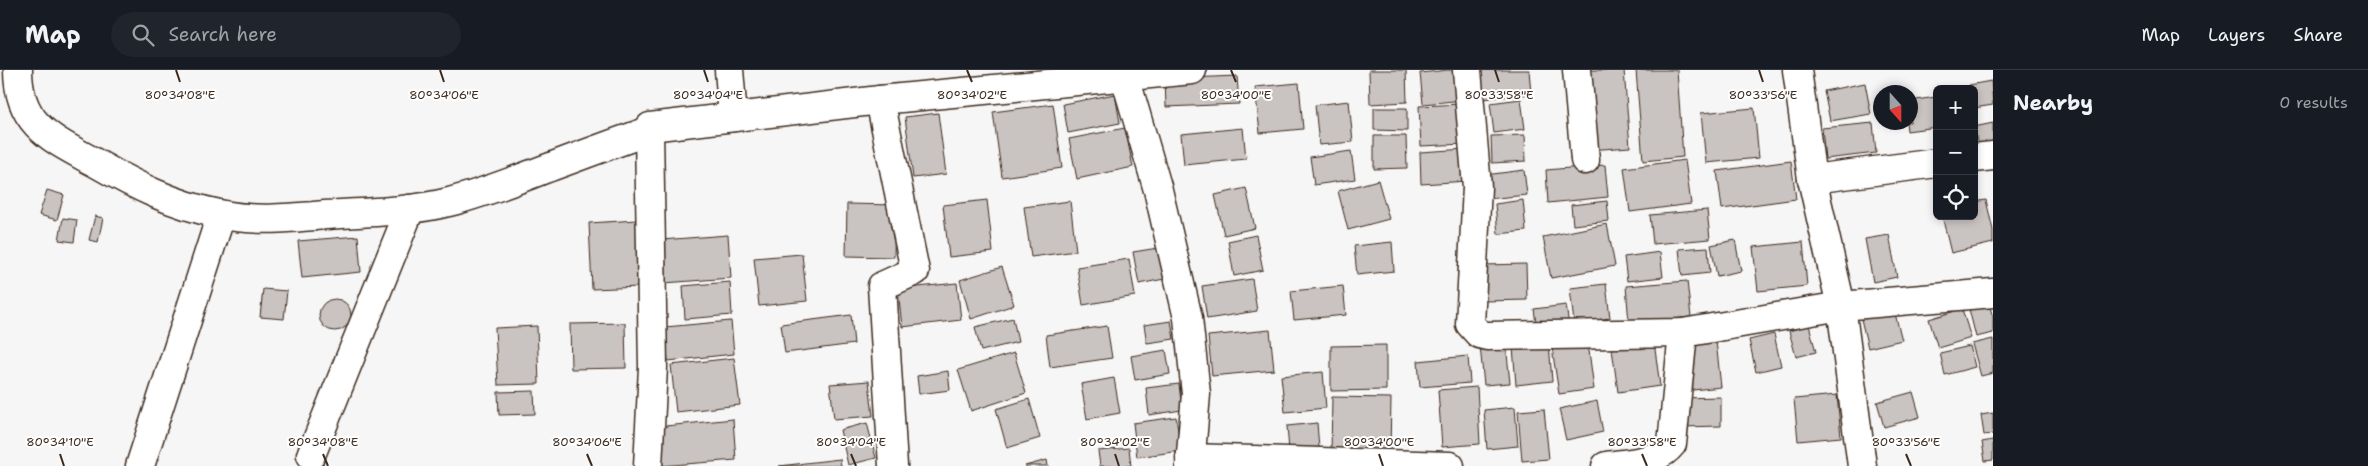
<!DOCTYPE html>
<meta charset="utf-8">
<style>
body{margin:0;font-family:"Shantell Sans",sans-serif;background:#20242c;color:#f1f3f6}
.controls{position:absolute;right:15px;top:15px;display:grid;overflow:hidden;border-radius:8px;box-shadow:0 2px 8px #0003}
.controls button{width:45px;height:45px;display:grid;place-items:center;padding:0;border:0;border-bottom:1px solid #363941;background:#171b24;color:#f1f3f6;font:25px sans-serif}
.compass{position:absolute;left:1873px;top:15px;width:45px;height:45px;border-radius:50%;background:#171b24;box-shadow:0 2px 8px #0003;rotate:159deg}
.list{margin:0;padding:0;list-style:none}
h2{display:flex;justify-content:space-between;align-items:center;height:65px;margin:0;padding:0 20px;font-size:21px}
h2 small{font-size:16px;font-weight:400;color:#9ea1a6}
.icon{flex:none;width:28px;height:28px;fill:none;stroke:currentColor;stroke-width:2;stroke-linecap:round;stroke-linejoin:round}
.map{position:relative;flex:none;width:1993px;height:396px;overflow:hidden}
header{display:flex;align-items:center;gap:30px;box-sizing:border-box;height:70px;padding:0 25px;background:#171b24;border-bottom:1px solid #363941}
header strong{font-size:24px}
nav{display:flex;gap:28px;margin-inline-start:auto;font-size:18px}
.search{width:350px;height:45px;background:#20242c;display:flex;align-items:center;gap:12px;box-sizing:border-box;padding:0 18px;border-radius:28px;color:#9ea1a6;font-size:19px}
main{display:flex}
aside{flex:1;background:#171b24}
.map>svg:first-child{display:block}
.building{fill:#c9c3c1;stroke:#3b2a1e}
.lines{fill:none;stroke-linecap:round;stroke-linejoin:round}
.minor-casing{stroke:#3b2a1e;stroke-width:31}
.major-casing{stroke:#3b2a1e;stroke-width:31}
.minor{stroke:#fff;stroke-width:28}
.major{stroke:#fff;stroke-width:28}
.ticks{fill:none;stroke:#3b2a1e;stroke-width:2}
.ticks-label{font-size:12px;text-anchor:middle;fill:#3b2a1e;stroke:#fff;stroke-width:4;stroke-linejoin:round;paint-order:stroke}
</style>
<header>
<strong>Map</strong>
<div class="search"><svg class="icon" aria-label="search" viewBox="0 0 24 24"><circle cx="10" cy="10" r="6"/><path d="M15 15l6 6"/></svg>Search here</div>
<nav><a>Map</a><a>Layers</a><a>Share</a></nav>
</header>
<main>
<div class="map">
<svg width="1993" height="396" viewBox="0 0 1993 396">
<rect width="100%" height="100%" fill="#f7f6f6"/>
<filter id="ink" filterUnits="userSpaceOnUse"><feTurbulence type="fractalNoise" baseFrequency=".02" numOctaves="2"/><feDisplacementMap in="SourceGraphic" scale="10" xChannelSelector="R" yChannelSelector="G"/><feConvolveMatrix kernelMatrix="1 2 1 2 8 2 1 2 1" color-interpolation-filters="sRGB"/></filter>
<g filter="url(#ink)">
<!-- building -->
<g class="building">
<path d="M1369,0H1406L1407,32L1370,34Z"/>
<path d="M1448,0H1461L1464,30L1423,34L1420,3Z"/>
<path d="M1480,0H1529L1531,24L1483,29Z"/>
<path d="M1583,0H1624L1630,77L1589,80Z"/>
<path d="M1636,0H1677L1683,87L1643,91Z"/>
<path d="M1237,6L1239,34L1166,37L1165,9Z"/>
<path d="M1991,11L1993,35L1974,38V19H1970L1969,15Z"/>
<path d="M1299,13L1303,59L1260,63L1255,17Z"/>
<path d="M1865,13L1871,44L1830,51L1824,21Z"/>
<path d="M1115,24L1120,53L1068,63L1063,34Z"/>
<path d="M1936,27L1937,57L1907,61L1906,52H1910V31Z"/>
<path d="M1521,29L1525,59L1494,63L1490,33Z"/>
<path d="M1349,31L1353,72L1319,75L1315,35Z"/>
<path d="M1053,34L1062,98L1002,107L993,42Z"/>
<path d="M1463,34L1465,74L1421,76L1419,36Z"/>
<path d="M1374,38H1407V61L1374,60Z"/>
<path d="M1754,38L1759,88L1706,93L1701,43Z"/>
<path d="M938,43L946,104L913,108L905,47Z"/>
<path d="M1873,53L1876,83L1825,89L1822,58Z"/>
<path d="M1993,53V83L1980,86L1974,57Z"/>
<path d="M1125,58L1133,97L1077,109L1069,69Z"/>
<path d="M1243,58L1246,89L1184,95L1181,64Z"/>
<path d="M1525,65L1526,91L1492,93L1491,66Z"/>
<path d="M1374,66H1406L1407,98L1374,99Z"/>
<path d="M1466,79L1468,111L1421,114L1420,82Z"/>
<path d="M1351,81L1355,109L1314,115L1310,87Z"/>
<path d="M1685,90L1691,134L1630,142L1624,98Z"/>
<path d="M1791,91L1796,129L1722,139L1717,101Z"/>
<path d="M1605,95L1608,127L1548,133L1546,100Z"/>
<path d="M1524,100L1527,125L1487,129L1485,105Z"/>
<path d="M1378,110L1389,149L1348,160L1338,121Z"/>
<path d="M1246,118L1255,158L1224,165L1215,125Z"/>
<path d="M47,120L64,125L57,150L39,145Z"/>
<path d="M987,130L993,182L949,187L943,135Z"/>
<path d="M1523,130L1526,161L1498,164L1495,134Z"/>
<path d="M1986,130L1993,160V173L1951,183L1942,146H1974V132Z"/>
<path d="M1070,131L1076,181L1031,187L1024,137Z"/>
<path d="M1607,131L1609,151L1573,155L1571,135Z"/>
<path d="M847,134L895,135L894,187L846,186Z"/>
<path d="M1707,140L1710,169L1653,174L1650,145Z"/>
<path d="M95,146L103,148L98,172L89,170Z"/>
<path d="M63,148L77,150L74,172L59,170Z"/>
<path d="M637,150L640,217L592,219L589,153Z"/>
<path d="M1607,154L1615,196L1551,208L1543,167Z"/>
<path d="M728,165L731,208L664,213L661,170Z"/>
<path d="M1256,165L1263,200L1234,206L1228,171Z"/>
<path d="M1889,165L1897,207L1873,212L1865,169Z"/>
<path d="M358,166L361,202L302,208L298,171Z"/>
<path d="M1735,170L1741,201L1717,206L1711,175Z"/>
<path d="M1392,172L1394,201L1357,205L1354,176Z"/>
<path d="M1803,172L1807,216L1758,221L1753,177Z"/>
<path d="M1708,177L1710,203L1682,206L1679,179Z"/>
<path d="M1158,178L1164,209L1139,214L1133,182Z"/>
<path d="M1660,182L1663,207L1627,211L1624,187Z"/>
<path d="M802,184L807,231L759,236L754,188Z"/>
<path d="M1129,189L1135,226L1083,235L1077,197Z"/>
<path d="M1526,194L1527,230L1484,231L1483,195Z"/>
<path d="M1002,197L1014,235L971,249L960,210Z"/>
<path d="M1252,209L1257,241L1207,249L1202,216Z"/>
<path d="M1687,211L1691,247L1629,253L1626,216Z"/>
<path d="M730,212L732,245L685,249L683,216Z"/>
<path d="M957,213L961,250L902,257L898,219Z"/>
<path d="M1606,214L1610,248L1574,253L1570,218Z"/>
<path d="M1343,216L1346,245L1294,250L1291,221Z"/>
<path d="M263,219L287,221L284,249L260,247Z"/>
<circle cx="335" cy="245" r="16"/>
<path d="M1989,234L1993,247V263L1976,267L1969,239Z"/>
<path d="M1566,235L1569,256L1537,261L1534,239Z"/>
<path d="M1962,239L1971,268L1938,278L1929,249Z"/>
<path d="M1894,240L1902,270L1868,278L1861,249Z"/>
<path d="M851,245L854,274L785,283L781,254Z"/>
<path d="M1013,248L1018,272L981,281L975,257Z"/>
<path d="M731,251L734,284L668,291L665,257Z"/>
<path d="M1171,251L1174,269L1147,273L1144,255Z"/>
<path d="M625,253L626,298L571,299L570,254Z"/>
<path d="M1809,255L1816,282L1796,287L1789,261Z"/>
<path d="M537,256L539,314L498,315L495,258Z"/>
<path d="M1107,256L1112,288L1050,297L1046,265Z"/>
<path d="M1270,260L1274,300L1212,306L1208,266Z"/>
<path d="M1774,264L1781,296L1756,302L1749,270Z"/>
<path d="M1993,269V303L1981,306L1972,274Z"/>
<path d="M1716,271L1721,317L1693,320L1689,274Z"/>
<path d="M1654,272L1660,316L1618,322L1612,279Z"/>
<path d="M1549,273L1552,311L1516,315L1513,277Z"/>
<path d="M1588,273L1594,319L1559,324L1552,278Z"/>
<path d="M1506,274L1510,313L1484,315L1480,276Z"/>
<path d="M1386,275V320L1331,321V276Z"/>
<path d="M1970,276L1975,297L1945,305L1940,283Z"/>
<path d="M1166,280L1170,304L1135,310L1131,286Z"/>
<path d="M1014,283L1026,323L971,341L958,300Z"/>
<path d="M1468,286L1470,313L1420,317L1418,291Z"/>
<path d="M734,288L740,335L676,342L671,295Z"/>
<path d="M948,301L950,320L919,324L917,306Z"/>
<path d="M1323,302L1326,338L1285,342L1281,306Z"/>
<path d="M1114,308L1120,343L1087,349L1081,314Z"/>
<path d="M869,311L873,346L834,349L830,314Z"/>
<path d="M1179,314L1182,340L1149,345L1146,318Z"/>
<path d="M1477,317L1480,374L1442,377L1438,320Z"/>
<path d="M534,321L535,344L499,345L498,322Z"/>
<path d="M1913,322L1920,347L1884,357L1877,332Z"/>
<path d="M1837,325L1841,367L1798,371L1794,329Z"/>
<path d="M1332,327L1391,328L1390,384H1331Z"/>
<path d="M1721,327V356L1680,357L1679,328Z"/>
<path d="M1029,329L1040,368L1007,378L996,339Z"/>
<path d="M1597,331L1603,362L1566,370L1559,339Z"/>
<path d="M1515,337L1518,376L1487,379L1484,340Z"/>
<path d="M1544,339L1549,389L1522,391L1518,341Z"/>
<path d="M1993,343V364L1984,365L1981,345Z"/>
<path d="M1176,347L1181,381L1137,387L1133,353Z"/>
<path d="M733,349L736,390L660,396L656,357Z"/>
<path d="M867,353L876,388L848,395L840,360Z"/>
<path d="M1317,353L1319,378L1289,381L1287,356Z"/>
<path d="M1993,370V390L1985,391L1982,372Z"/>
<path d="M1129,378L1131,396H1100L1098,381Z"/>
<path d="M840,389L841,396H779Z"/>
<path d="M1047,390L1048,396H1025Z"/>
</g>
<g class="lines">
<defs>
<g id="minor">
<path d="M18,0C18,55 52,69 94,92C136,116 172,134 219,144C253,152 291,148 325,145C366,142 409,142 449,132C485,123 518,109 553,96C585,84 617,72 649,61L650,57L880,30L1192,0"/>
<path d="M729,0L733,47"/>
<path d="M1467,0L1477,117L1470,254L1479,264L1487,266L1683,263L1841,236L1993,223"/>
<path d="M1577,0L1585,90"/>
<path d="M1797,0L1812,109L1841,236L1862,396"/>
<path d="M880,30L915,201L882,216L893,396"/>
<path d="M1974,88L1993,86"/>
<path d="M1812,109L1937,93"/>
<path d="M311,385L410,139"/>
<path d="M1190,388L1450,396"/>
<path d="M140,396L221,145"/>
<path d="M648,396L653,297L649,61"/>
<path d="M1606,396C1628,393 1657,393 1672,374L1683,263"/>
</g>
<path id="major" d="M1123,0L1158,120L1188,248L1196,324L1190,396"/>
</defs>
<!-- minor casing -->
<use href="#minor" class="minor-casing"/>
<!-- major casing -->
<use href="#major" class="major-casing"/>
<!-- minor -->
<use href="#minor" class="minor"/>
<!-- major -->
<use href="#major" class="major"/>
</g>
</g>
<!-- ticks -->
<path class="ticks" d="M176,0L180,12M440,0L444,12M704,0L708,12M967,0L972,12M1231,0L1236,12M1495,0L1499,12M1759,0L1763,12M60,384L64,396M323,384L328,396M587,384L592,396M851,384L856,396M1115,384L1119,396M1379,384L1383,396M1642,384L1647,396M1906,384L1911,396"/>
<g class="ticks-label">
<text x="180" y="29">80°34'08"E</text>
<text x="444" y="29">80°34'06"E</text>
<text x="708" y="29">80°34'04"E</text>
<text x="972" y="29">80°34'02"E</text>
<text x="1236" y="29">80°34'00"E</text>
<text x="1499" y="29">80°33'58"E</text>
<text x="1763" y="29">80°33'56"E</text>
<text x="60" y="376">80°34'10"E</text>
<text x="323" y="376">80°34'08"E</text>
<text x="587" y="376">80°34'06"E</text>
<text x="851" y="376">80°34'04"E</text>
<text x="1115" y="376">80°34'02"E</text>
<text x="1379" y="376">80°34'00"E</text>
<text x="1642" y="376">80°33'58"E</text>
<text x="1906" y="376">80°33'56"E</text>
</g>
</svg>
<div class="controls">
<button>+</button>
<button>−</button>
<button><svg class="icon" aria-label="locate" viewBox="0 0 24 24"><circle cx="12" cy="12" r="6"/><path d="M12 2v4M12 18v4M2 12h4M18 12h4"/></svg></button>
</div>
<svg class="compass" viewBox="-18 -18 36 36"><path d="M0-13l5 13h-10z" fill="#e53935"/><path d="M0 13l5-13h-10z" fill="#9ea1a6"/></svg>
</div>
<aside>
<h2>Nearby<small>0 results</small></h2>
<ul class="list">
</ul>
</aside>
</main>
